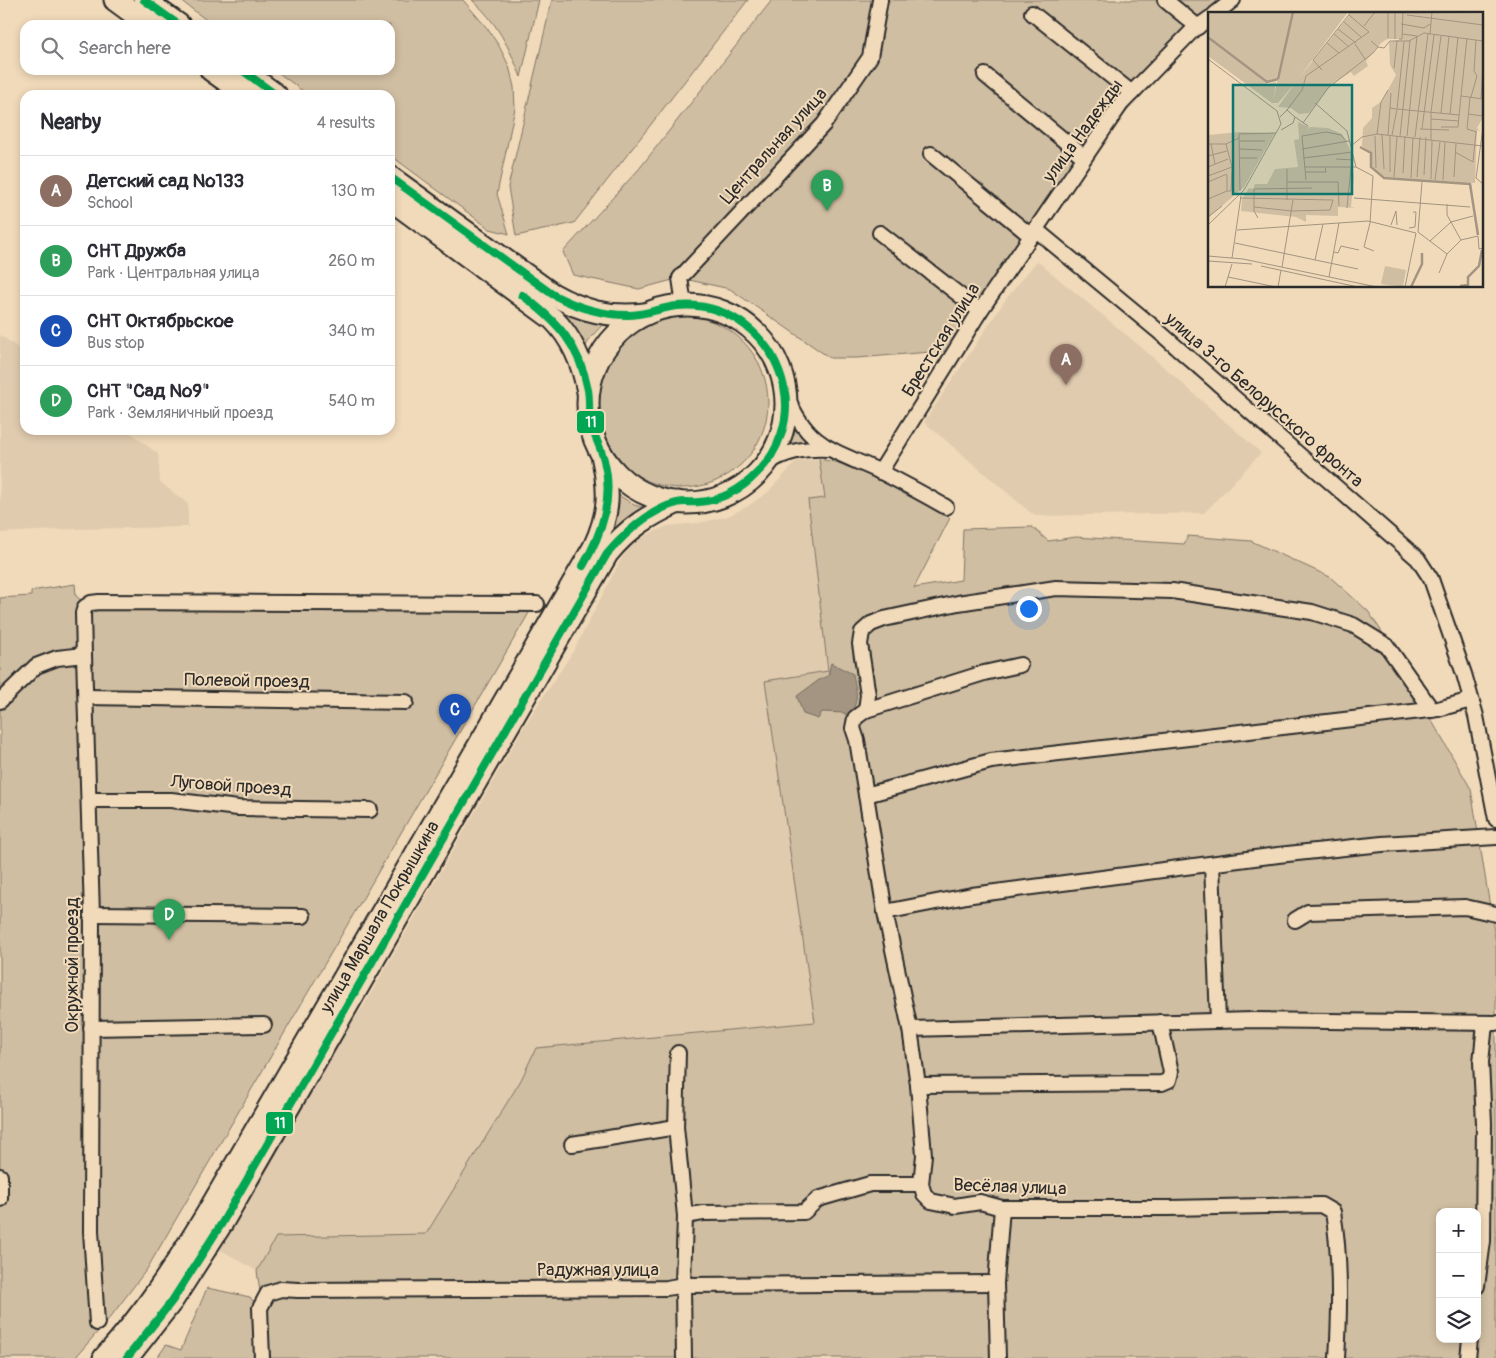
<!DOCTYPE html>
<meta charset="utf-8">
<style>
body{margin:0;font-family:Pangolin,sans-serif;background:#f7f7f7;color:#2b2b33}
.controls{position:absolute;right:15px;bottom:15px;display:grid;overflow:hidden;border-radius:10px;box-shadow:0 2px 8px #0003}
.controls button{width:45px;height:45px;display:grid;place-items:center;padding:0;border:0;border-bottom:1px solid #e1e1e2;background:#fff;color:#2b2b33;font:25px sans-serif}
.you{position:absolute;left:1028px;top:608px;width:18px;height:18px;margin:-12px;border:4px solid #fff;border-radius:50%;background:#1a73e8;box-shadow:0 0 0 8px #1a73e833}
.badge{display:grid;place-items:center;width:32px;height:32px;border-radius:50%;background:#2563eb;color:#fff;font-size:16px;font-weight:700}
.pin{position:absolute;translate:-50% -41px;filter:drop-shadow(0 1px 2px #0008)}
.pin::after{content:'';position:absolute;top:26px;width:18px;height:15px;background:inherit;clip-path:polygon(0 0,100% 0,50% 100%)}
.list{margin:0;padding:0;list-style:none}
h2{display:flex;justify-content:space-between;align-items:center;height:65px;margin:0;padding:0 20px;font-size:21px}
h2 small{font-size:16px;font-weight:400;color:#7c7c81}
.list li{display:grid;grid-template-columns:32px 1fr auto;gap:15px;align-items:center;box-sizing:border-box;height:70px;padding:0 20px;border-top:1px solid #e1e1e2}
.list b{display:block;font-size:19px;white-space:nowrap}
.list p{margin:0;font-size:16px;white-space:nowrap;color:#7c7c81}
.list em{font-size:16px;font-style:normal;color:#7c7c81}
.icon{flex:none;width:28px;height:28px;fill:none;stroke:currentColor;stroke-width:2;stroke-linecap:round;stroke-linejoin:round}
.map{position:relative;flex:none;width:1496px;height:1358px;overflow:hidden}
.search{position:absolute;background:#fff;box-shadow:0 2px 8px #0003;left:20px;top:20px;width:375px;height:55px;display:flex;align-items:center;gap:12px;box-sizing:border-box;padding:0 18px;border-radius:15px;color:#7c7c81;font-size:19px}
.panel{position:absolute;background:#fff;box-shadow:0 2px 8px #0003;left:20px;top:90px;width:375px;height:345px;border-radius:15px}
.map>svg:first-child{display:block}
.built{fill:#e0cbae}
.green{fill:#d0bea2;stroke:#7e7466;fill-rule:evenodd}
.water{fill:#a39581;stroke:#736b5f}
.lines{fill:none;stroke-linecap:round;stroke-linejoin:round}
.minor-casing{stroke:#2b2b2b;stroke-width:18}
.primary-casing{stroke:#2b2b2b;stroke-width:25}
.minor{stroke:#f1daba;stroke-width:14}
.primary{stroke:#f1daba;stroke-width:21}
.bus-1-casing{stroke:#f1daba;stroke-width:11}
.bus-1{stroke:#00a651;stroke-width:8}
.labels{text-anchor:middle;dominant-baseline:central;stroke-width:4;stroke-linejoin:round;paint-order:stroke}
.street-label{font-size:18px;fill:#2b2b2b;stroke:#f1daba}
.inset-river{fill:none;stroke:#a39581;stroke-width:2.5}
.inset-road{fill:none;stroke:#a29481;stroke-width:1}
.view{fill:#0f766e;fill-opacity:0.15;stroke:#0f766e;stroke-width:2.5}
.inset-edge{fill:none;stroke:#2b2b2b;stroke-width:2.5}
.line-badge{stroke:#f1daba;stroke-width:2}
.badge-label{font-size:14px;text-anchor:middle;font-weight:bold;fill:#fff}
</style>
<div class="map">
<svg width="1496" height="1358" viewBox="0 0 1496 1358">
<rect width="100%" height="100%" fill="#f1daba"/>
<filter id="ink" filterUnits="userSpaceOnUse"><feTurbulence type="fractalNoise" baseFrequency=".02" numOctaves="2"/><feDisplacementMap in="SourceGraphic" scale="10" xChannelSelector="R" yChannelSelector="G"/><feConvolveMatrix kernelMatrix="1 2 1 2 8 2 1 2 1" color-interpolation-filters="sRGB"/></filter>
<g filter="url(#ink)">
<!-- built -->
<g class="built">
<path d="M1037,261L1141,347L1261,453L1204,513L1039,516L1031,513L924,422L1006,299Z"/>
<path d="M0,335L25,353V430H127L158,454L160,482L188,504V527L75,529L0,533Z"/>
<path d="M819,459L825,498L808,500L828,671L765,682L815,1022L537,1048L521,1080L426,1234L277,1237L257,1271L219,1249L340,1038L363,1007L526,723L574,650L622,557L638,539L667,526L699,523L728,516L748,506L767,493L797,461Z"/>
</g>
<!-- green -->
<g class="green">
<path d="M180,0H463L487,28L499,46L509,66L514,87L515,108L497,194L509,234L490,229L390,155V95H308L275,70H390V25H213Z"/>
<path d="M472,0H539L521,77C510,49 496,20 472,0Z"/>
<path d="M552,0H748L574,223L516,236L508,187Z"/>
<path d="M772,0H1231L1130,107L1099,147L955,350L857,358H830L730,289L680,278L639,289L573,275L563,252L639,169Z"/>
<path d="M561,313L585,321L605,322L591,337L580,356Z"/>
<circle cx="682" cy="402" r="86"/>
<path d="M792,423L809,444L784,448Z"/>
<path d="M819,459L850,465L911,494L950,518L914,588L961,580L963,529L1032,527L1048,541L1076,537L1184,544L1188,536L1251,541L1330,577L1368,611L1382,632L1392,660L1425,709L1471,789L1496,944V1358H157L166,1345L181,1350L207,1288L250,1297L253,1301L261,1299L257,1271L276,1237L426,1234L521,1080L536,1048L815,1022L765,681L828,671L808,500L825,498ZM1440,1212H1477V1339H1440Z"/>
<path d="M617,494L634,505L645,508L623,521L608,536Z"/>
<path d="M75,584L76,596L92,609L533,606L147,1269L112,1315L75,1358H0V598L31,596V591Z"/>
</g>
<!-- water -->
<path class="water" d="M831,663L853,674C857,695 860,700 847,719L845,713L822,712L818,719L803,714L797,696L819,680L828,676Z"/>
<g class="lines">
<defs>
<g id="minor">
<path d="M1165,0L1198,27"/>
<path d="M1032,13L1132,93"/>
<path d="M1215,14L1233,0"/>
<path d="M985,75L1084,157"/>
<path d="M931,154L1031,236"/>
<path d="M1035,229L1157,330L1418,559L1431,579L1464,674L1476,716L1496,819"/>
<path d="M880,233L980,311"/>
<path d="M684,305L680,278L824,124L870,57L880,0"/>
<path d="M786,394C807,448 834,450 881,472C903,483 925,495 946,507"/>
<path d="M766,464C786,451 805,448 828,449"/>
<path d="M880,472L980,311L1121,104L1193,30L1210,18"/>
<path d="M86,697L406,702"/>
<path d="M0,701L36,666L57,658L84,655"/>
<path d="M866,710L984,673L1020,665"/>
<path d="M866,795L991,761L1438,709L1471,700"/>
<path d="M90,800H171L238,808L370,810"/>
<path d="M1212,864L1218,1021"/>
<path d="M885,912L972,895L1278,855L1382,844L1496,837"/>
<path d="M92,914L303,916"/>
<path d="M1295,920L1308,912L1465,907L1496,914"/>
<path d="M91,1028L264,1025"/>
<path d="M910,1029L1253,1020L1496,1023"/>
<path d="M678,1053L676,1127L685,1216L683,1285L684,1358"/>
<path d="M918,1085L1162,1083L1169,1080L1171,1072L1160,1022"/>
<path d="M572,1144L676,1127"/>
<path d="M0,1176V1199"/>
<path d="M685,1216L703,1213L804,1212L818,1199L870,1184H921"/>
<path d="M1477,1286L1483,1241L1484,1123L1481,1062L1485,1024"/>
<path d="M97,1323L91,1231L92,914L84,655L83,613L85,607L91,603L99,602L537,604"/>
<path d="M262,1358L260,1308L268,1293L281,1289L298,1290L667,1288L683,1285L996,1283"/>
<path d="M998,1358L996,1283L1002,1208"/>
<path d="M1337,1358C1340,1310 1341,1259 1333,1212L1321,1205L1169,1208H1002L980,1202L955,1206L931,1201L924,1194L921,1184L924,1155L918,1085L910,1029L885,912L866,795L857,740L853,728L855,718L866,710L868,695L860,644L862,632L871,624L884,619L958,603L1056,588L1172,591L1312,612L1353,625L1387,646L1432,710"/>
<path d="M1468,1358L1470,1339"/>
</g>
<g id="primary">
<path d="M115,0L149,25"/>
<path d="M144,0L179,25"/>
<path d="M211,70L246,95"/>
<path d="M242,70L276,95"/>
<path d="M390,177L552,294C582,311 610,318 645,314"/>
<path d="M390,199L553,319C573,339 583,364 588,392"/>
<circle cx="687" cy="404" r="99"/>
<path id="s1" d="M104,1358C144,1315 176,1265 207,1214L594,547C610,513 610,491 602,455"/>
<path d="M127,1358L172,1301L222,1223L607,554C628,528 648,516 678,502"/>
</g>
</defs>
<!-- minor casing -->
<use href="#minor" class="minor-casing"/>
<!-- primary casing -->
<use href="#primary" class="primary-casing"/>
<!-- minor -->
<use href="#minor" class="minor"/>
<!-- primary -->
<use href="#primary" class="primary"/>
<defs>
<g id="bus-1">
<path d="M144,0L179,25"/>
<path d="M242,70L276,95"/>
<path d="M522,295C558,322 579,344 588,390C590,401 588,413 591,424C594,436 601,448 604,460C614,499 602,533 583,566"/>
<path d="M127,1358L172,1301L222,1223L607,554C625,533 649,510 677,503C684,501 692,503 699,502C720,501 742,489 756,474C779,453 791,418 784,387C773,337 729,301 677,306C660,308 645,315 628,315C601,315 576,307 552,294L390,177"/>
</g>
</defs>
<!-- bus-1 casing -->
<use href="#bus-1" class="bus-1-casing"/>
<!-- bus-1 -->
<use href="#bus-1" class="bus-1"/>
</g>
</g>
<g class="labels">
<!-- street labels -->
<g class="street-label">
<text transform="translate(1083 131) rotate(-54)">улица Надежды</text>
<text transform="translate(774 146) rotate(-48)">Центральная улица</text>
<text transform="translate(941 340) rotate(-58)">Брестская улица</text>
<text transform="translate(1264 400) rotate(41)">улица 3-го Белорусского фронта</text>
<text transform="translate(247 681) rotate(1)">Полевой проезд</text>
<text transform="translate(231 786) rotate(4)">Луговой проезд</text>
<text stroke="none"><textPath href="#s1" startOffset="521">улица Маршала Покрышкина</textPath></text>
<text transform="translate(72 965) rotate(-90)">Окружной проезд</text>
<text transform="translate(1010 1187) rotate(2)">Весёлая улица</text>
<text x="598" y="1270">Радужная улица</text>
</g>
</g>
<!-- overview -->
<g transform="translate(1208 12)">
<rect width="275" height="275" fill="#f1daba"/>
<path d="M0,0H85L68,69L60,70L1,25ZM86,0H140L90,67L144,0L275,2V105L269,116L272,119L269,118L267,171L176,165L163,153L164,141L154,134L155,116L164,106V96L174,89L188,63L182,53L181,30L194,27H179L173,31L158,49L160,54L146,64L143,60L124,72L101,101L91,102L83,96L70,95L87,71L70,91H64L0,44V26L60,72L68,70L65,88ZM90,110L101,115L98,120L102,115L120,116L134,122L143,139L146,165L143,195L148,196L130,195V204L98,203V210L88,205L33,199L34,187L41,176L45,177L47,172H59L67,157L90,155L86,128L91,127ZM31,120L67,121L36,175L0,206V123ZM177,254L198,258L195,275L173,272Z" fill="#d0bea2"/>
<path class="inset-river" d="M1,26L59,70L70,67M70,67L85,0M152,135L163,141V155L176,166L262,172L270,223M252,274L260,273V265L271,254L274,238M203,275L214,252V241"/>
<path class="inset-road" d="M180,0V26M199,3L275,13M136,10L153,25M193,12L216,16L222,12M156,14L167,0M130,17L148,31M126,22L141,35M194,22L209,24M222,22L224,0M187,27V0M191,27H194L195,0M196,30L189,97L251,103M119,31L131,41M147,32L157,47M170,35L176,36L182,29H201L216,21L275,29M0,47L69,99L73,112L36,178L0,213M186,56L189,29M114,58L105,48L143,0M253,84L259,26M262,85L259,117L269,120M263,85L269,64L266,59L268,28M273,86L275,54M107,91L139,119L148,155M182,96L183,81M79,98L94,78L98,64L161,20L141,3M233,101L241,24M242,102L250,25M260,102L275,104M72,105L79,98L87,105L85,111L73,118M87,105L100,114M223,107L251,109M95,111L120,76L165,41L170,35L163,29M233,115H250L253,84L275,87M275,116L268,166L275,172M212,117L241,118M214,117L226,23M169,122L173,90L180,78M174,123L176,157M180,123L182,96L188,97M184,123L189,97M167,124L168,156M192,124L202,29M199,124L209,24M207,125L220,22M223,128V100L233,24M31,129H57M0,132H18L31,126M3,132L7,152M18,132L24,155L23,179H19V163M143,134L154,125L169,122L275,134M32,137L54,138M94,137L141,129M247,140L265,150L268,120M0,144L19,139M32,146H49M95,146L145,140M128,147L146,148M0,155L20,147M97,155H148M148,155L165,164L162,211L156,235L166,239M79,157V188M98,160H118L117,155M182,160V123M195,161L197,124M216,163L218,125M0,164L24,155M186,165L189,124M209,165L212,125M246,165L248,131M203,166L205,125M223,167L224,129M98,168L94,124L118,120L133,123L139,130M227,168L232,130M235,168L237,130M0,170L19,162M79,170H130L131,194M32,179L31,122L68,121M32,186L125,188L122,198L84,199L46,195M146,186L262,195M0,187L19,179M239,192V203L253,228M139,196L143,155M0,205L14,194M50,206L46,199V177L104,176M183,213L188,199L189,213M201,216L207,215L208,200H205M29,218L160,209L208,221M210,220L214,170M210,220L239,242M222,229L243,210L265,204M27,231L150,257M126,240L130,241L133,234L151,238M0,244L35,247L169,275M24,246L33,184M107,248L115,212M0,249L44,252M53,254L150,275M74,255L85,188M231,261L239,242L253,228L270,224L271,237L275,236M20,265L68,275M121,265L131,211M17,275L24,252M70,275L73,258M197,275L208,221"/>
<path class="view" d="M25,73H144V182H25Z"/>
<rect width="275" height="275" class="inset-edge"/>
</g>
<g class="line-badge">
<rect x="576" y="410" width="29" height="24" rx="5" fill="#00a651"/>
<rect x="265" y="1111" width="29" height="24" rx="5" fill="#00a651"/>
</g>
<g class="badge-label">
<text x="591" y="427">11</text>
<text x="280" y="1128">11</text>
</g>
</svg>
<div class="controls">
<button>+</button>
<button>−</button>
<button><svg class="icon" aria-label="layers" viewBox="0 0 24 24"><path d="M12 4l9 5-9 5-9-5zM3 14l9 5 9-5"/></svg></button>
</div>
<div class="you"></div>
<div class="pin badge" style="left:1066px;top:385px;background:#8d6e63">A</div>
<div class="pin badge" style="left:827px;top:211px;background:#2e9e5b">B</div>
<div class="pin badge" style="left:455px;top:735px;background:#1a4fb4">C</div>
<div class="pin badge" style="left:169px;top:940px;background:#2e9e5b">D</div>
<div class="search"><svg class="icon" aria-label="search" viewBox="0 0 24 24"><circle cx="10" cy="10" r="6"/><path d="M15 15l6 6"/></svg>Search here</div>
<section class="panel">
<h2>Nearby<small>4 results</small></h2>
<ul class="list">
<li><span class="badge" style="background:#8d6e63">A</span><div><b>Детский сад №133</b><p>School</p></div><em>130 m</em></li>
<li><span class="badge" style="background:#2e9e5b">B</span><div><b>СНТ Дружба</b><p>Park · Центральная улица</p></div><em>260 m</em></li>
<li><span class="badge" style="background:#1a4fb4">C</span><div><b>СНТ Октябрьское</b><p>Bus stop</p></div><em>340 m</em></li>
<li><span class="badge" style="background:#2e9e5b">D</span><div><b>СНТ &quot;Сад №9&quot;</b><p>Park · Земляничный проезд</p></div><em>540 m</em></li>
</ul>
</section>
</div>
